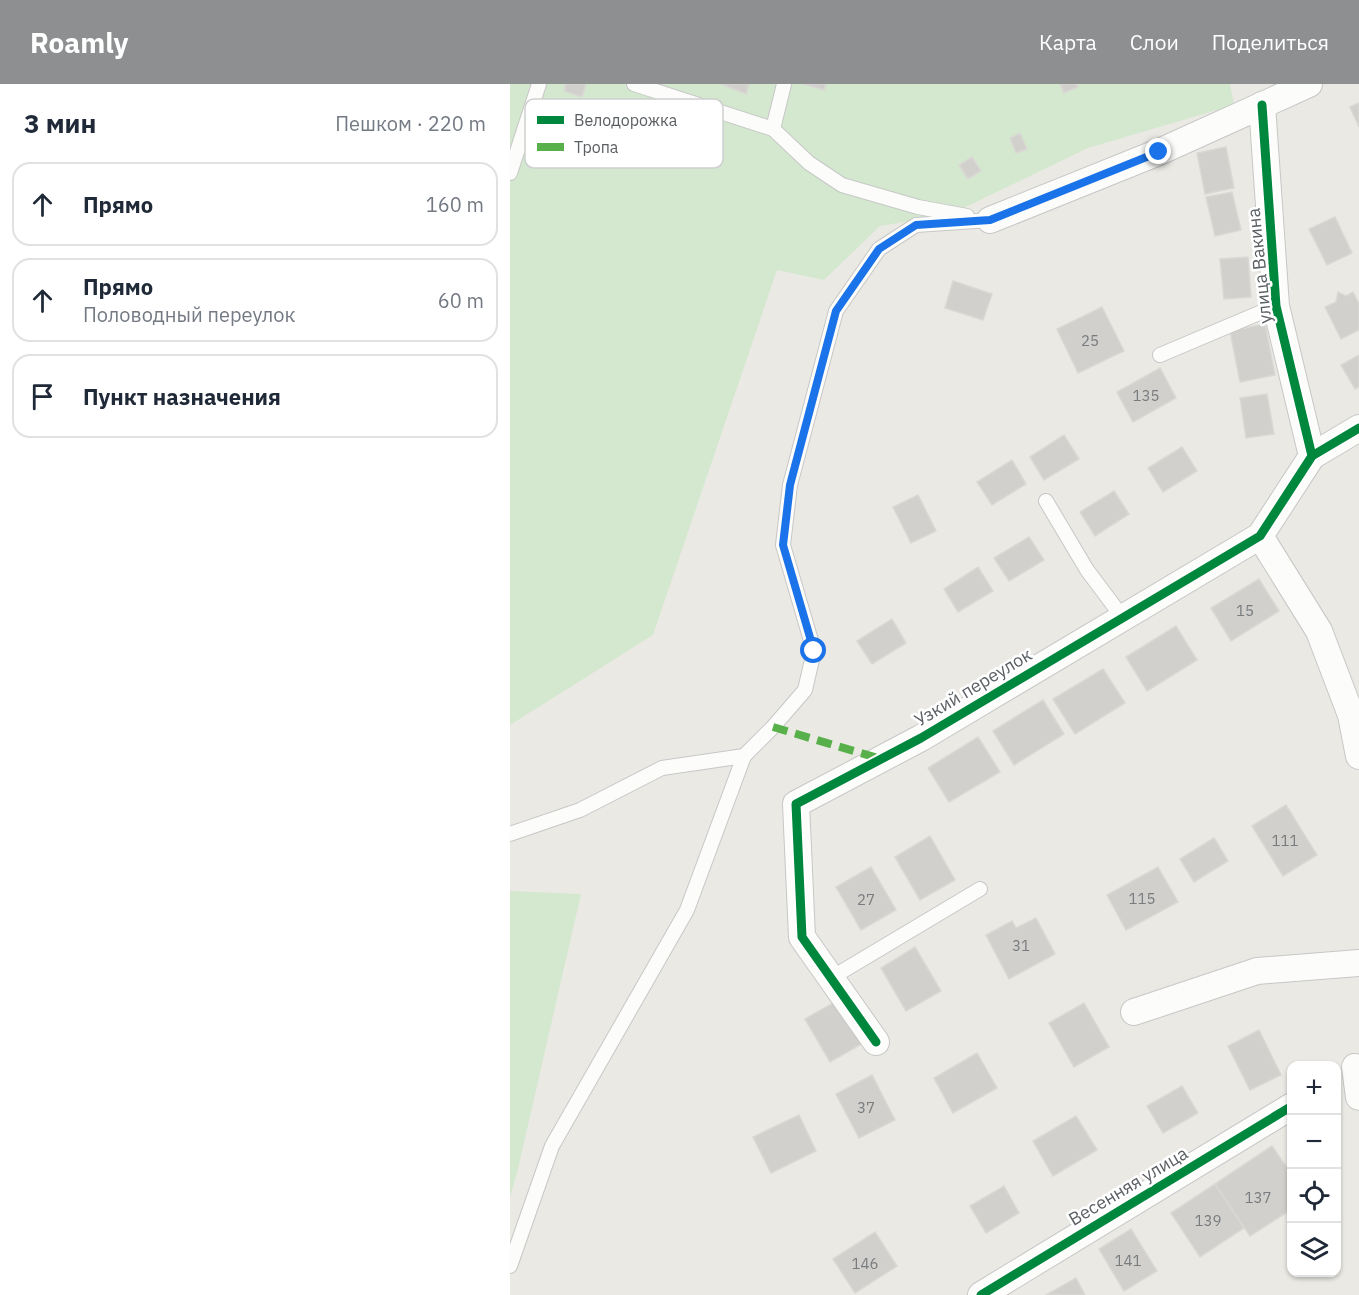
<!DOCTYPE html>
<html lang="ru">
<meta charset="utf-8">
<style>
body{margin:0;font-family:"IBM Plex Sans",sans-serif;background:#f6f6f7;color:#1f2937}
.controls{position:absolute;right:18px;bottom:18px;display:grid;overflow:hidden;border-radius:12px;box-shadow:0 2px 4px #0004}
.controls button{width:54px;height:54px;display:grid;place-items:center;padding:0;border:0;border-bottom:2px solid #e0e1e3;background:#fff;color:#1f2937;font:30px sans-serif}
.stop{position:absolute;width:18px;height:18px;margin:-14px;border:4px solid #1a73e8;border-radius:50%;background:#fff}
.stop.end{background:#1a73e8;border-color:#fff;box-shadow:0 2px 6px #0008}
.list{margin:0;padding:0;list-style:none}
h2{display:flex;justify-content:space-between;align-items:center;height:78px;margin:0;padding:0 24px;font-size:26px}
h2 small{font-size:20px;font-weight:400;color:#747a83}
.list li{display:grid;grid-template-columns:39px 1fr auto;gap:18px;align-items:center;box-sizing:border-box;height:84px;margin:0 12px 12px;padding:0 12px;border:2px solid #e0e1e3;border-radius:18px}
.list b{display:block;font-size:22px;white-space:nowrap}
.list p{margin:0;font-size:20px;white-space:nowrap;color:#747a83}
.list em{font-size:20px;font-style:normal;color:#747a83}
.icon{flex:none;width:33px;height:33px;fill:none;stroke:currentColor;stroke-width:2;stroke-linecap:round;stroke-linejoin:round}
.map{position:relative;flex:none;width:849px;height:1211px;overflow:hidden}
header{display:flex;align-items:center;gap:36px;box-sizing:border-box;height:84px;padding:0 30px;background:#8d8f90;color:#fff}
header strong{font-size:28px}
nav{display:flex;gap:33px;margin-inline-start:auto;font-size:21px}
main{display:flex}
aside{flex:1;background:#fff}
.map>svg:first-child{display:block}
.green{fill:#d3e8ce}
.building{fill:#d1d0cd;stroke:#dad8d4;stroke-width:1.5}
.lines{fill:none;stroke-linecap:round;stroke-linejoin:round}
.service-casing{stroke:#c7c7c7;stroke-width:16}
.minor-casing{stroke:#c7c7c7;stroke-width:28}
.service{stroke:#fcfcfb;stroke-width:14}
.minor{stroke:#fcfcfb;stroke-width:26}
.quiet{stroke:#58b04a;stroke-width:8;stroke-dasharray:15 8;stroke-linecap:butt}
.cycleway-casing{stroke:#fff;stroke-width:13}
.cycleway{stroke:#00873e;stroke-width:9}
.route{stroke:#1a73e8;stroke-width:8}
.labels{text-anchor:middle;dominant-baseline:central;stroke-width:5;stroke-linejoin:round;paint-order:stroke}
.number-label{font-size:15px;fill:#797c7e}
.street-label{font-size:18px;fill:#5a5f63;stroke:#fff}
.key{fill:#fff;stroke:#cecfd0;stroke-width:1.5}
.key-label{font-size:16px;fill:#5a5f63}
</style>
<header>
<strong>Roamly</strong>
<nav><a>Карта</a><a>Слои</a><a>Поделиться</a></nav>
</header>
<main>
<aside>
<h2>3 мин<small>Пешком · 220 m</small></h2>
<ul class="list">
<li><svg class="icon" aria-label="ahead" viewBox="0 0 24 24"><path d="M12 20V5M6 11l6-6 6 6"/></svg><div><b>Прямо</b></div><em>160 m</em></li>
<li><svg class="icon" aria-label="ahead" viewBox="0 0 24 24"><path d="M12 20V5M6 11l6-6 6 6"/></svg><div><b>Прямо</b><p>Половодный переулок</p></div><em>60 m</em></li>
<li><svg class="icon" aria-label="arrive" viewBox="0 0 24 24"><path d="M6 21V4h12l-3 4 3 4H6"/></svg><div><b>Пункт назначения</b></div></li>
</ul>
</aside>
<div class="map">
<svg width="849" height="1211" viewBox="0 0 849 1211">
<rect width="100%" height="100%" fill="#ebe9e4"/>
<!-- green -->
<g class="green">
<path d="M0,0H720L724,21L578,64L441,130L370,142L314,196L267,186L143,551L0,641Z"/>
<path d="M0,807L71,810L7,1089L0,1113Z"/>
</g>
<!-- building -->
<g class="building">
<path d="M56,0H76L72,13L54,7Z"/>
<path d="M211,0H239L236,10Z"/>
<path d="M294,0H316L314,6Z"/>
<path d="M550,0H566L568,3L554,9Z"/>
<path d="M849,19V43L840,23Z"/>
<path d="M510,49L517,65L506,69L500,54Z"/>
<path d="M716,63L724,104L695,110L687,69Z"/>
<path d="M462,73L471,87L458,95L449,81Z"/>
<path d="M722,108L731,146L705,152L696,113Z"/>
<path d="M825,133L842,169L817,181L799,145Z"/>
<path d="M738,173L741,213L714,215L710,175Z"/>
<path d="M443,197L482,210L473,236L435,224Z"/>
<path d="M828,208L836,212L843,208L849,220V246L831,255L815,223L826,218Z"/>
<path d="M592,223L614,267L568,289L547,245Z"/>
<path d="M755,240L765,291L730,298L720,247Z"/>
<path d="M849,271V303L845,305L831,281Z"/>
<path d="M650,284L666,314L623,338L607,308Z"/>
<path d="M757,310L764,350L736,354L730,314Z"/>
<path d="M554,351L569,375L534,396L520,373Z"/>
<path d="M672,363L687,387L653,408L638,384Z"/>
<path d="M502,376L516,400L482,421L467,398Z"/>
<path d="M604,407L619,430L585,452L570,428Z"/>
<path d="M408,411L426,447L401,459L383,423Z"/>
<path d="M519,453L534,476L499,497L484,474Z"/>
<path d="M468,483L483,507L448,528L434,505Z"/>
<path d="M749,495L769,527L721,557L701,524Z"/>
<path d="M382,535L396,559L362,580L347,557Z"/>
<path d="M666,542L687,576L637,607L616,573Z"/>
<path d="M593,585L615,619L565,650L543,615Z"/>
<path d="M533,616L554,650L504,681L483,647Z"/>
<path d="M468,653L490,688L439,718L418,684Z"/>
<path d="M776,721L807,771L773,792L742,742Z"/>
<path d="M420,752L445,796L410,816L385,773Z"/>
<path d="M704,754L718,777L684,798L670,775Z"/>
<path d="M361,783L386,826L351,846L326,803Z"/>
<path d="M648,783L668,818L616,846L597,811Z"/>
<path d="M526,834L545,870L499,895L476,851L502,837L506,844Z"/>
<path d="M405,863L431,907L396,927L371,884Z"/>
<path d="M330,915L355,958L320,978L295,935Z"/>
<path d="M574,919L599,963L564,983L539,939Z"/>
<path d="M749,946L771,991L740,1006L718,962Z"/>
<path d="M467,969L487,1004L443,1029L424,994Z"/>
<path d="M362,991L385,1036L349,1054L326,1010Z"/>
<path d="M672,1002L688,1029L653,1049L637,1022Z"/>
<path d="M289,1031L306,1067L261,1089L243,1053Z"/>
<path d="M566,1032L587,1066L543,1092L523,1057Z"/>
<path d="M762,1062L782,1091V1125L740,1152L705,1100Z"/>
<path d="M705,1100L734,1144L690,1173L661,1129Z"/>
<path d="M494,1102L509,1129L476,1149L460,1122Z"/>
<path d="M621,1145L647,1187L614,1207L589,1165Z"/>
<path d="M365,1148L387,1182L345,1209L323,1175Z"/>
<path d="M566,1194L575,1211H536Z"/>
</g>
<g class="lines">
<defs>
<g id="service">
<path d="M124,0L263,45L299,79L332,101L408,123L457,132"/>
<path d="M263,45L274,0"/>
<path d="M0,89L29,0"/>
<path d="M650,271L766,222"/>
<path d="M536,417L577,486L613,534"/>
<path d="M0,750L70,726L152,684L234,672L263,643L295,606L304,567L273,461L280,401L326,227L369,165L406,141L480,136"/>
<path d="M321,894L470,805"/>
<path d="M0,1182L42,1062L177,826L234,672"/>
</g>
<g id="minor">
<path d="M752,21L766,222L802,372"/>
<path d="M480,136L649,68L799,0"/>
<path d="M750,452L809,547L841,631L849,672"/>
<path d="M624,928L747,887L849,879"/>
<path d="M366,958L292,853L286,720L411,654L750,452L802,372L849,344"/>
<path d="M845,983L849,1013"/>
<path d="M471,1211L782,1022"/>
</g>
</defs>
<!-- service casing -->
<use href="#service" class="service-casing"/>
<!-- minor casing -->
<use href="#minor" class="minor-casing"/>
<!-- service -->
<use href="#service" class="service"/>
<!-- minor -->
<use href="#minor" class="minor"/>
<!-- quiet -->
<path class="quiet" d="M263,643L371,675"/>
<defs>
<g id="cycleway">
<path d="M752,21L766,222L802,372"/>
<path d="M366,958L292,853L286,720L411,654L750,452L802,372L849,344"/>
<path d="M471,1211L782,1022"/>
</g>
</defs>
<!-- cycleway casing -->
<use href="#cycleway" class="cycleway-casing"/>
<!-- cycleway -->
<use href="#cycleway" class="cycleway"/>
</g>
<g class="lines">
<!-- route -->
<path class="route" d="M304,567L273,461L280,401L326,227L369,165L406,141L480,136L649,68"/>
</g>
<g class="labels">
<!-- number labels -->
<g class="number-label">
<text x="580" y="256">25</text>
<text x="636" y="311">135</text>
<text x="735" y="526">15</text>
<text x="775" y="756">111</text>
<text x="632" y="814">115</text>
<text x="356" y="815">27</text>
<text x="511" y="861">31</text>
<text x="356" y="1023">37</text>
<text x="748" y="1113">137</text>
<text x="698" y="1136">139</text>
<text x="618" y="1176">141</text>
<text x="355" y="1179">146</text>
</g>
<!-- street labels -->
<g class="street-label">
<text transform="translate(749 182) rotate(-96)">улица Вакина</text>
<text transform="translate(463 603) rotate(-31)">Узкий переулок</text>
<text transform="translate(618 1102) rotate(-31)">Весенняя улица</text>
</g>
</g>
<!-- legend -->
<rect x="15" y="15" width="198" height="69" rx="9" class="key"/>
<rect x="27" y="32" width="27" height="8" fill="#00873e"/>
<rect x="27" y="59" width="27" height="8" fill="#58b04a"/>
<g class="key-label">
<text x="64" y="42">Велодорожка</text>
<text x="64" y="69">Тропа</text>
</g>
</svg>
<div class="controls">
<button>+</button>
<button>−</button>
<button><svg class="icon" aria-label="locate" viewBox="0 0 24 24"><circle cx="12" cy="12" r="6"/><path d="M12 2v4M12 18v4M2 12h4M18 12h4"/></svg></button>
<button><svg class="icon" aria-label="layers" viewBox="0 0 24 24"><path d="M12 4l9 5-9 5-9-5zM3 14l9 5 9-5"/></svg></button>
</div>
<div class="stop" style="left:304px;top:567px"></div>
<div class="stop end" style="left:649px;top:68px"></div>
</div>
</main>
